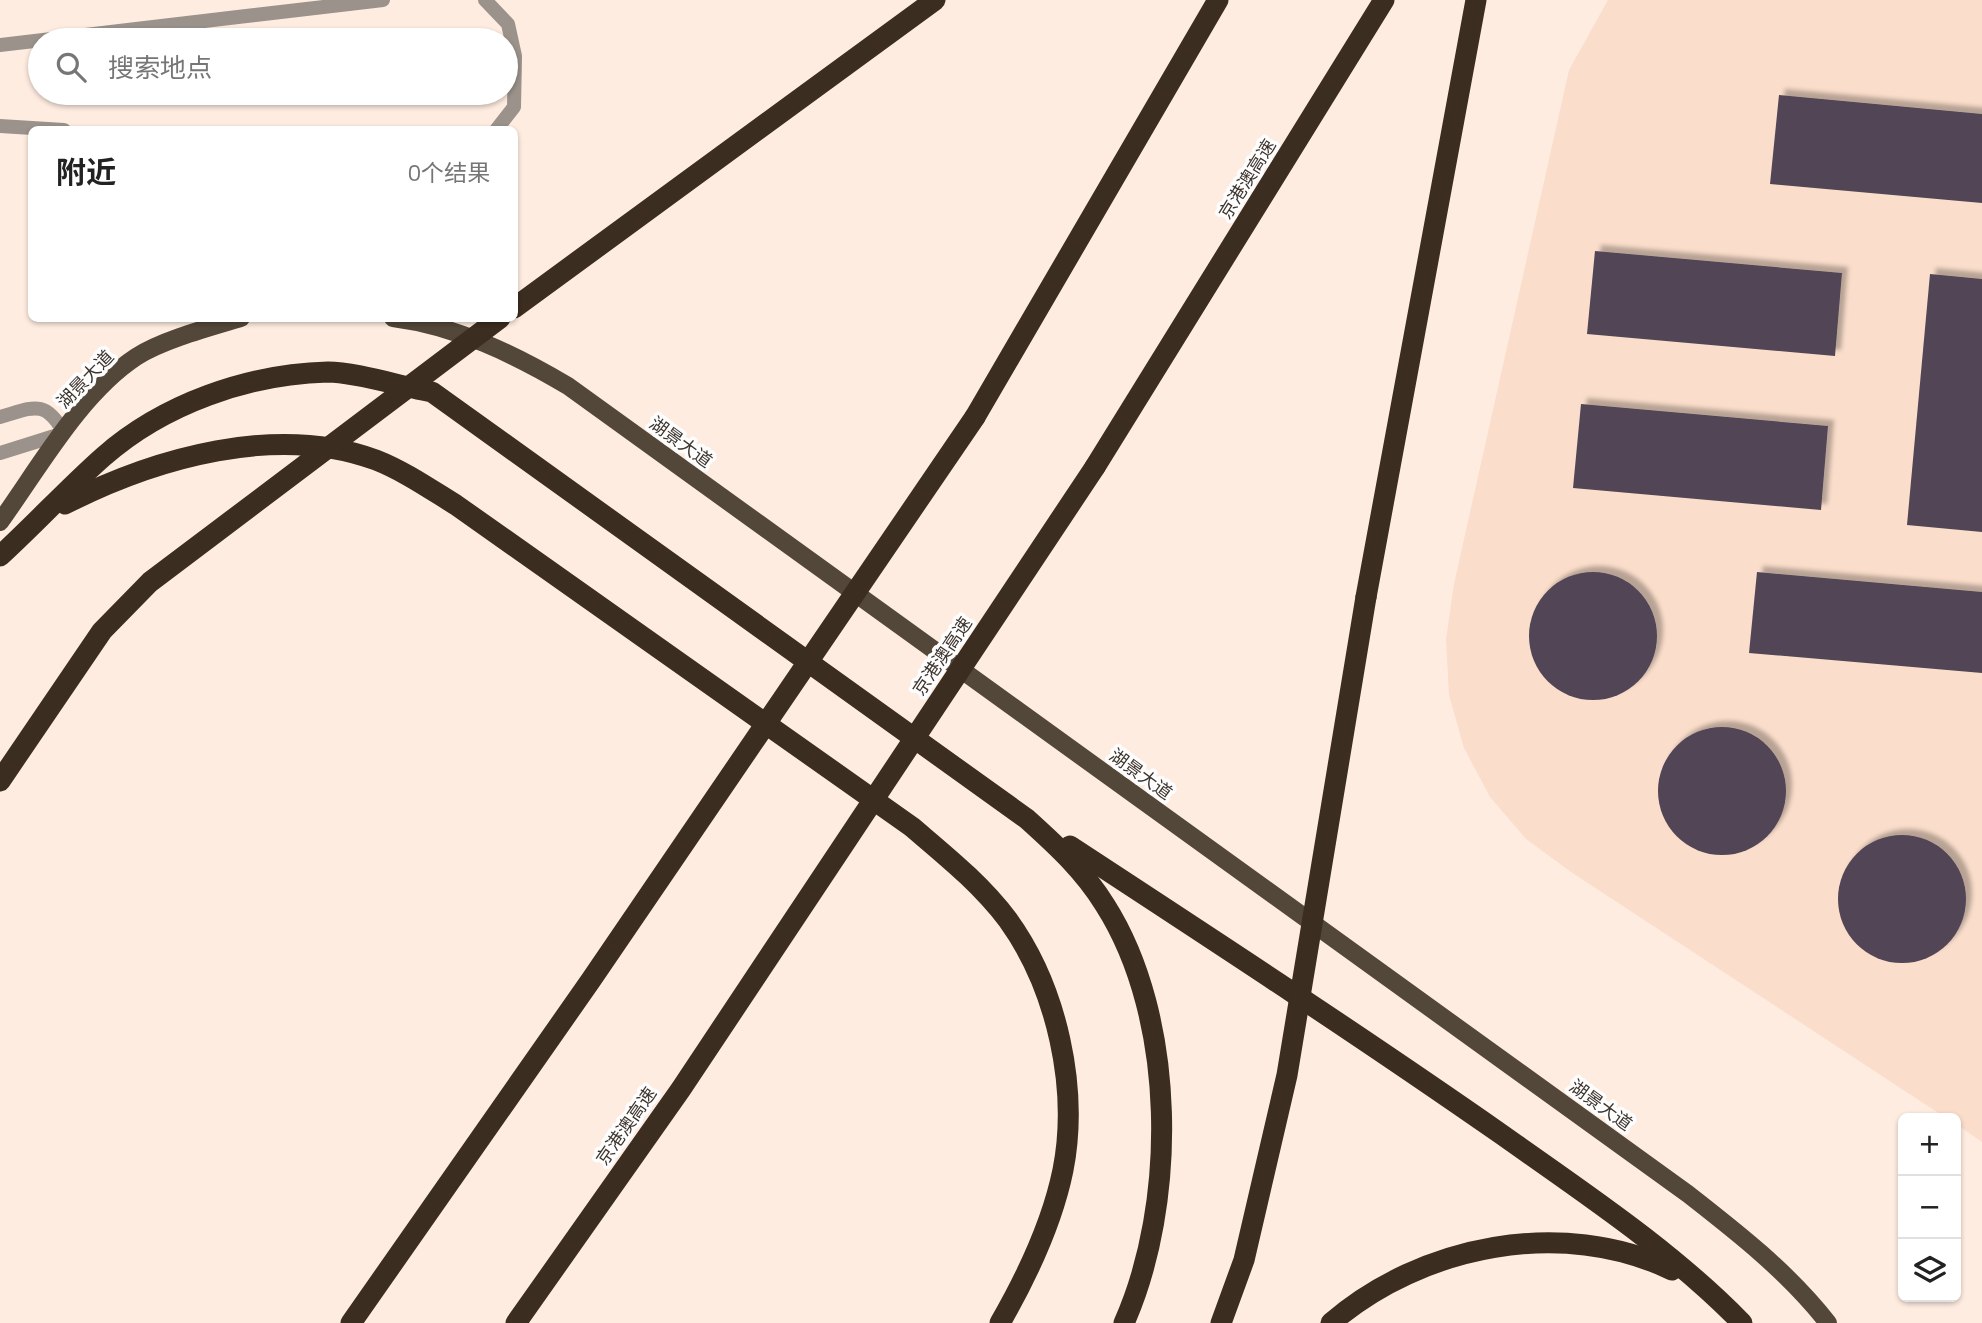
<!DOCTYPE html>
<html lang="zh">
<meta charset="utf-8">
<style>
body{margin:0;font-family:"Titillium Web","Noto Sans SC",sans-serif;background:#f6f6f6;color:#222}
.controls{position:absolute;right:21px;bottom:21px;display:grid;overflow:hidden;border-radius:10px;box-shadow:0 2px 5px #0004}
.controls button{width:63px;height:63px;display:grid;place-items:center;padding:0;border:0;border-bottom:2px solid #e0e0e0;background:#fff;color:#222;font:35px sans-serif}
.list{margin:0;padding:0;list-style:none}
h2{display:flex;justify-content:space-between;align-items:center;height:91px;margin:0;padding:0 28px;font-size:30px}
h2 small{font-size:23px;font-weight:400;color:#767676}
.icon{flex:none;width:38px;height:38px;fill:none;stroke:currentColor;stroke-width:2;stroke-linecap:round;stroke-linejoin:round}
.map{position:relative;flex:none;width:1982px;height:1323px;overflow:hidden}
.search{position:absolute;background:#fff;box-shadow:0 2px 5px #0004;left:28px;top:28px;width:490px;height:77px;display:flex;align-items:center;gap:18px;box-sizing:border-box;padding:0 24px;border-radius:38px;color:#767676;font-size:26px}
.panel{position:absolute;background:#fff;box-shadow:0 2px 5px #0004;left:28px;top:126px;width:490px;height:196px;border-radius:10px}
.map>svg:first-child{display:block}
.built{fill:#faddca}
.building{fill:#514556;filter:url(#shadow)}
.lines{fill:none;stroke-linecap:round;stroke-linejoin:round}
.lane{stroke:#9a928b;stroke-width:14}
.primary{stroke:#53473a;stroke-width:18}
.highway{stroke:#3b2d1f;stroke-width:21}
.highway-bridge{stroke:#3b2d1f;stroke-width:21}
.labels{text-anchor:middle;dominant-baseline:central;stroke-width:7;stroke-linejoin:round;paint-order:stroke}
.street-label{font-size:18px;fill:#3d342e;stroke:#fdfdfd}
</style>
<div class="map">
<svg width="1982" height="1323" viewBox="0 0 1982 1323">
<defs>
<filter id="shadow"><feDropShadow dx="6" dy="-6" stdDeviation="2" flood-color="#0004"/></filter>
</defs>
<rect width="100%" height="100%" fill="#feece1"/>
<!-- built -->
<path class="built" d="M1608,0H1982V1142L1956,1124V1118H1946L1571,872L1526,839L1490,797L1464,748L1449,695L1446,639L1454,584L1569,70Z"/>
<!-- building -->
<g class="building">
<path d="M1779,95L1982,114V203L1770,184Z"/>
<path d="M1595,251L1842,273L1835,356L1587,334Z"/>
<path d="M1930,274L1982,279V532L1907,525Z"/>
<path d="M1581,404L1828,426L1821,510L1573,488Z"/>
<path d="M1757,572L1982,592V673L1749,653Z"/>
<circle cx="1593" cy="636" r="64"/>
<circle cx="1722" cy="791" r="64"/>
<circle cx="1902" cy="899" r="64"/>
</g>
<g class="lines">
<!-- lane -->
<g class="lane">
<path d="M485,0L508,24L515,56L514,107L496,130"/>
<path d="M0,45L383,0"/>
<path d="M0,126L64,130"/>
<path d="M0,417C32,408 45,398 64,433L0,453"/>
</g>
<!-- primary -->
<g class="primary">
<path d="M393,318C456,326 514,354 568,386L1688,1194C1738,1233 1788,1272 1828,1323"/>
<path d="M0,522C39,468 80,394 136,357C162,340 211,327 241,318"/>
</g>
<!-- highway -->
<g class="highway">
<path d="M514,308L935,0"/>
<path d="M975,417L1218,0"/>
<path d="M1095,467L1384,0"/>
<path d="M65,504C155,458 277,423 376,460C404,471 430,489 456,505L912,827C946,856 981,884 1008,920C1057,988 1079,1088 1063,1170C1052,1224 1027,1276 1000,1323"/>
<path d="M0,556C35,524 68,488 103,457C163,404 248,374 328,372C356,372 403,387 432,392L1027,819C1057,846 1084,871 1105,905C1177,1018 1177,1204 1124,1323"/>
<path d="M1366,597L1476,0"/>
<path d="M1070,846C1215,941 1359,1035 1501,1134C1584,1193 1671,1250 1742,1323"/>
<path d="M1331,1323C1421,1245 1563,1217 1672,1270"/>
</g>
<!-- highway-bridge -->
<g class="highway-bridge">
<path d="M0,781L102,631L150,582L500,318"/>
<path d="M351,1323L591,980L975,417"/>
<path d="M516,1323L681,1089L1095,467"/>
<path d="M1221,1323L1244,1260L1287,1075L1366,597"/>
</g>
</g>
<g class="labels">
<!-- street labels -->
<g class="street-label">
<text transform="translate(1247 179) rotate(-58)">京港澳高速</text>
<text transform="translate(85 379) rotate(-46)">湖景大道</text>
<text transform="translate(681 442) rotate(36)">湖景大道</text>
<text transform="translate(942 656) rotate(-56)">京港澳高速</text>
<text transform="translate(1141 774) rotate(36)">湖景大道</text>
<text transform="translate(1601 1105) rotate(36)">湖景大道</text>
<text transform="translate(626 1126) rotate(-55)">京港澳高速</text>
</g>
</g>
</svg>
<div class="controls">
<button>+</button>
<button>−</button>
<button><svg class="icon" aria-label="layers" viewBox="0 0 24 24"><path d="M12 4l9 5-9 5-9-5zM3 14l9 5 9-5"/></svg></button>
</div>
<div class="search"><svg class="icon" aria-label="search" viewBox="0 0 24 24"><circle cx="10" cy="10" r="6"/><path d="M15 15l6 6"/></svg>搜索地点</div>
<section class="panel">
<h2>附近<small>0个结果</small></h2>
<ul class="list">
</ul>
</section>
</div>
